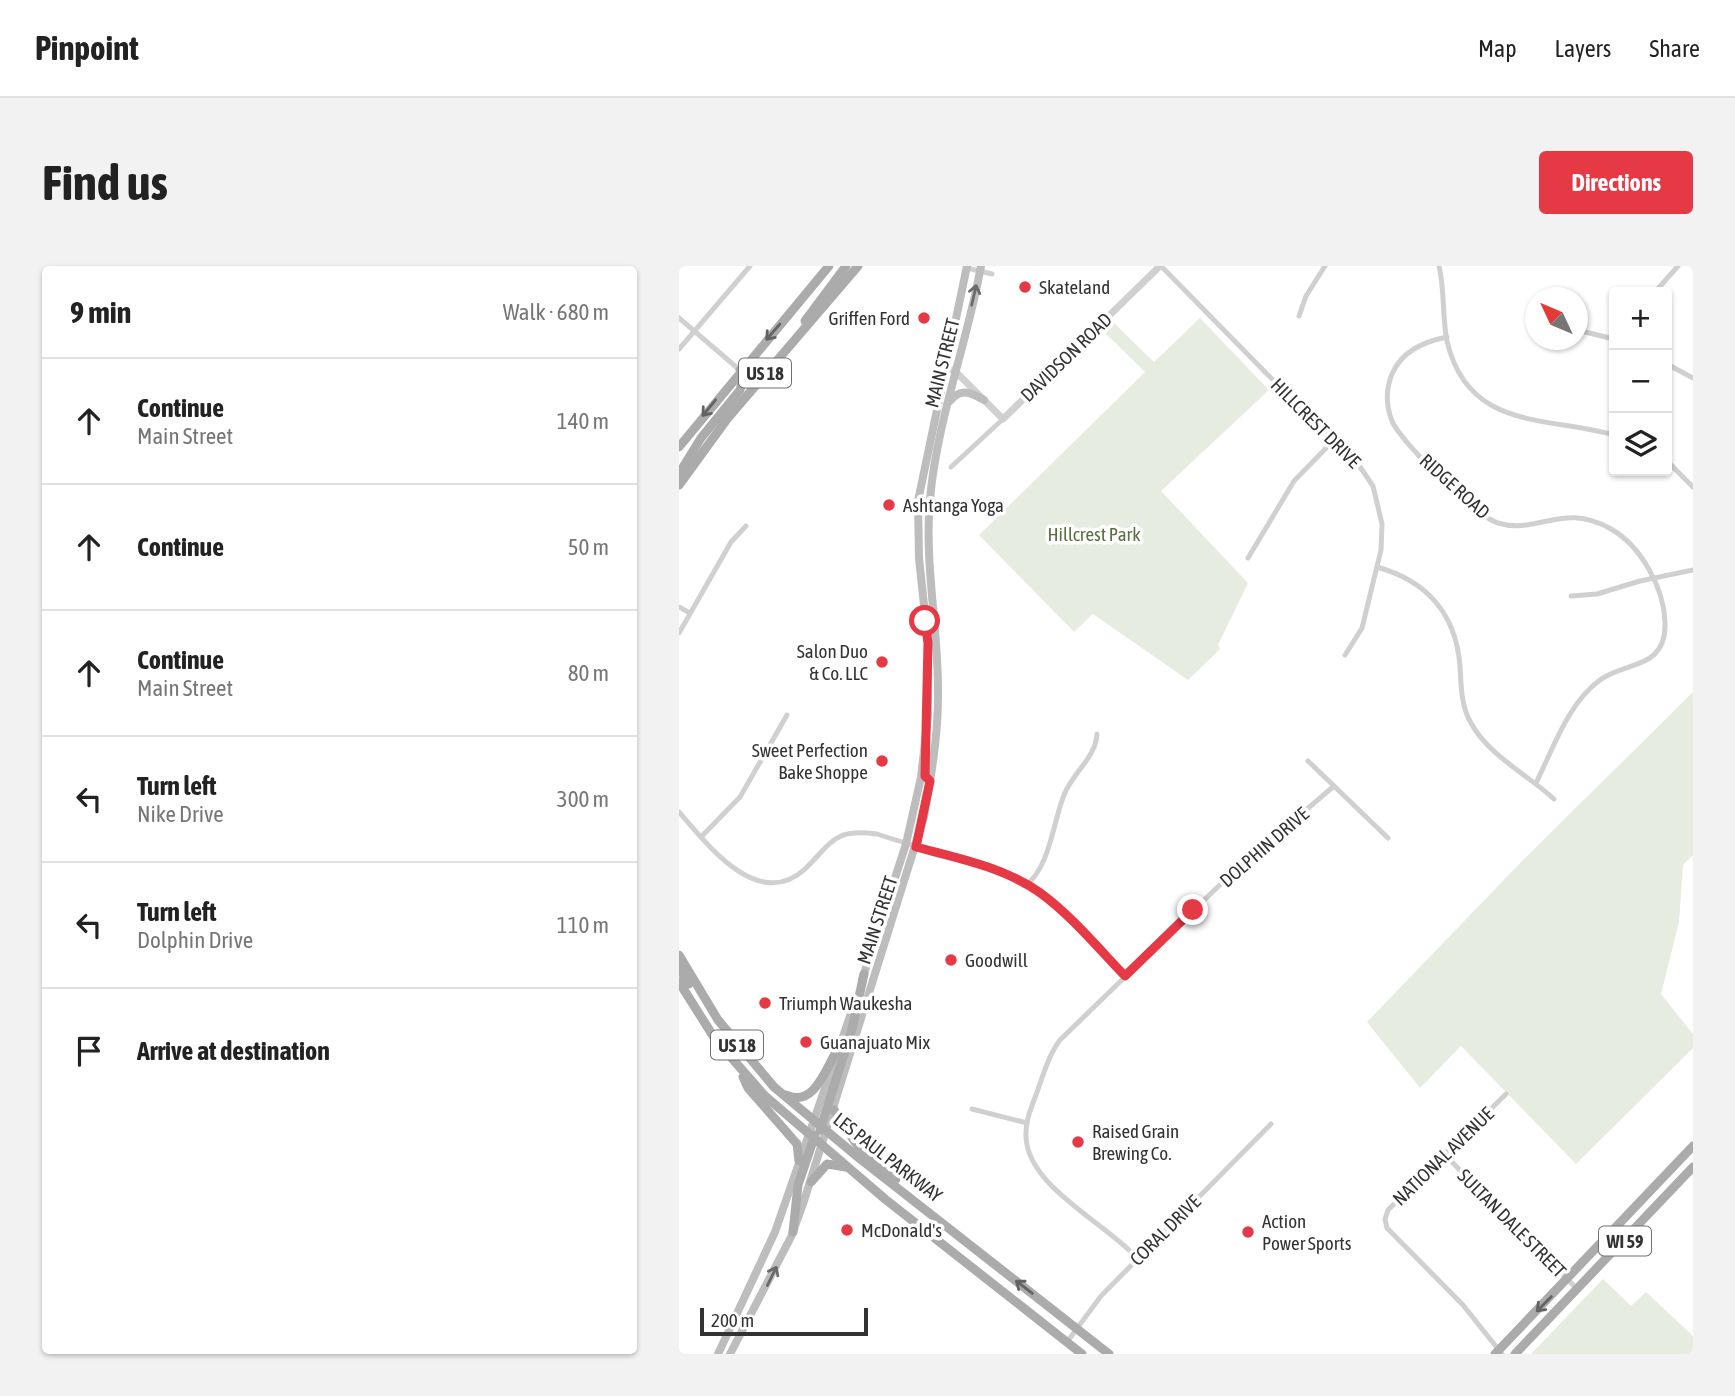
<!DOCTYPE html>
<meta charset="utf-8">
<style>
body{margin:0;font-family:"Asap Condensed",sans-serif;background:#f2f2f2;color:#222}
.controls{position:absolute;right:21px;top:21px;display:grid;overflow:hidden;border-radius:7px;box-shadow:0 2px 5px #0004}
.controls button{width:63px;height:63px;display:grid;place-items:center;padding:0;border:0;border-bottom:2px solid #e0e0e0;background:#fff;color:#222;font:35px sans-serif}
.compass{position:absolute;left:846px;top:21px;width:63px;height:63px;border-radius:50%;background:#fff;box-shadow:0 2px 5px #0004;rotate:314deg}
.scale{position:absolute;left:21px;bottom:18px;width:168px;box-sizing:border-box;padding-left:7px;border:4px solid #333;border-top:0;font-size:19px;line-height:24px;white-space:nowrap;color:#333;-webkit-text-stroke:5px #fff;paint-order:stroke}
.stop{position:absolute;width:21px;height:21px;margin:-16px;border:5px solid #e63946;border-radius:50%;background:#fff}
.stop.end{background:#e63946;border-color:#fff;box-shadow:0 2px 7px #0008}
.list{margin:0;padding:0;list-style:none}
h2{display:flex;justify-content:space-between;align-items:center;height:91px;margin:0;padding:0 28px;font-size:30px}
h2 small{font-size:23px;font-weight:400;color:#767676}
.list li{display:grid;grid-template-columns:46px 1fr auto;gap:21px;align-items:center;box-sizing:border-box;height:126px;padding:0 28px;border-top:2px solid #e0e0e0}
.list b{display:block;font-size:26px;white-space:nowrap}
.list p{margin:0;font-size:23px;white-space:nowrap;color:#767676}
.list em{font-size:23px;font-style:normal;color:#767676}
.icon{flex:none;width:38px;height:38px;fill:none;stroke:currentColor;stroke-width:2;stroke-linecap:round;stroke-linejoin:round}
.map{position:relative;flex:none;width:1014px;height:1088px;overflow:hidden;border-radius:7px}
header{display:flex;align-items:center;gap:42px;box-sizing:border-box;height:98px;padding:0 35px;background:#fff;border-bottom:2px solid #e0e0e0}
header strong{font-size:33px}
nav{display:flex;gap:38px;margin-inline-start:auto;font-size:24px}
.intro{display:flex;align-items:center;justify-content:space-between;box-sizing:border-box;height:168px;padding:0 42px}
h1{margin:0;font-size:49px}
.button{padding:18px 32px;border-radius:7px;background:#e63946;color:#fff;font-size:24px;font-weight:700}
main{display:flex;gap:42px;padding:0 42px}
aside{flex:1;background:#fff;border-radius:7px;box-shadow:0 2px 5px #0004}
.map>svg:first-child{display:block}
.green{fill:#e6ecdf}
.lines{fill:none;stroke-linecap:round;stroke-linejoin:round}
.minor{stroke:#d0d0d0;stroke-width:5}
.tertiary{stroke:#d0d0d0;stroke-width:7}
.secondary{stroke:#bdbdbd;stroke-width:8}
.primary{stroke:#ababab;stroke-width:9}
.oneway{stroke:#6a6a6a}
.oneway2{stroke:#636363}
.route{stroke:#e63946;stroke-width:9}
.poi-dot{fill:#e63946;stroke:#fff;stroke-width:2.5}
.labels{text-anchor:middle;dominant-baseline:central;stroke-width:7;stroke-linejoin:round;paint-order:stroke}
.shield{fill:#fff;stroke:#707070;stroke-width:2}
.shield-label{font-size:18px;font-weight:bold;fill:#333}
.poi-label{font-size:19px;fill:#333;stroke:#fff;text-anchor:start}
.street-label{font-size:19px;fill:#333;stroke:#fff}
.park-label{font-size:19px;fill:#56703f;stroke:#fff}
</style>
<header>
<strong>Pinpoint</strong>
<nav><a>Map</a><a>Layers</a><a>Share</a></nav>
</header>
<div class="intro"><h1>Find us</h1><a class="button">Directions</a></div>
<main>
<aside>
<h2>9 min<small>Walk · 680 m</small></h2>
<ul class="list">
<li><svg class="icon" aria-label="ahead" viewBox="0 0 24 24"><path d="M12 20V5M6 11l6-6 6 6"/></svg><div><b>Continue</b><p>Main Street</p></div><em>140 m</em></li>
<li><svg class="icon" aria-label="ahead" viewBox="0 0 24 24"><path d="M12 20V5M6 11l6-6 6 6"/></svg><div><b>Continue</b></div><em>50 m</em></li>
<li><svg class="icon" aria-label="ahead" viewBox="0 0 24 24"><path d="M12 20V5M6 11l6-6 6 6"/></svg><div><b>Continue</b><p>Main Street</p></div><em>80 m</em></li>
<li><svg class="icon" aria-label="left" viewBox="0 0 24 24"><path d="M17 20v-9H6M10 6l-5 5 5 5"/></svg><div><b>Turn left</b><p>Nike Drive</p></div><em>300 m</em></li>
<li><svg class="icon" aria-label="left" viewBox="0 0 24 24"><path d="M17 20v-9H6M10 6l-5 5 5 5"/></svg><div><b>Turn left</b><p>Dolphin Drive</p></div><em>110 m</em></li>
<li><svg class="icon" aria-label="arrive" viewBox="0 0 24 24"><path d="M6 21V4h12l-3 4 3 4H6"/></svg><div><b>Arrive at destination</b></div></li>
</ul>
</aside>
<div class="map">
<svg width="1014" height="1088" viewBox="0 0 1014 1088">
<rect width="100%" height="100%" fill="#fff"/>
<!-- green -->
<g class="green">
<path d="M521,52L590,124L482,225L569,317L539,379L541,383L509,414L414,348L395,366L300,269L466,106L422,63L431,53L475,96Z"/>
<path d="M1014,426V589L1004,599L1000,656L982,728L1014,768V782L897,898L782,780L741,822L688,756L843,595Z"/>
<path d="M924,1013L952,1040L967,1026L1014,1070V1088H852Z"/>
</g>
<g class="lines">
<!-- minor -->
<g class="minor">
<path d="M482,0L588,108L673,189L694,220L703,258L702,284L683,362L666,389"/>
<path d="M760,0C766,25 763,51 768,75C789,165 868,150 935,169"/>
<path d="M288,2L313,8"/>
<path d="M976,26L999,0"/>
<path d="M620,50L627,30L646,0"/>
<path d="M0,52L77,118"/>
<path d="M853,60H856"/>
<path d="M898,64L935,73"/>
<path d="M768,71C744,76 723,85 713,108C707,123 707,140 713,155C721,175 798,251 819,257C858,269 885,235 932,263C962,280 985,322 986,356C988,404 946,395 921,414C889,437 874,483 857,517"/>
<path d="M0,83L71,0"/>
<path d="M988,98L1014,112"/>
<path d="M988,195L1014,221"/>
<path d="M272,201L324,153"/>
<path d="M569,292L615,215L656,173"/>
<path d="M698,301C748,315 777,348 781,400C782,419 782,440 792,457C809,489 849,509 875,533"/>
<path d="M892,330L918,328L961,315L1014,304"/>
<path d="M0,341L11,347"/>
<path d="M0,367L52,276L67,260"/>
<path d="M629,495L709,572"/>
<path d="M0,546C28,578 79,646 126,603C153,577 154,562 198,568C251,586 307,595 356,624C391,644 419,682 446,710"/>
<path d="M23,570L61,531L108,449"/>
<path d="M347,619C371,601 374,556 385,529C393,508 417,491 418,468"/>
<path d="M293,843L348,857"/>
<path d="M766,889L899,1024"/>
<path d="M458,992C427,957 349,921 347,871C346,856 352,842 357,829C364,810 369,790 381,774L552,608L655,520"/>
<path d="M388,1076L422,1030L592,858"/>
<path d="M823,1088L784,1039L708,962L706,953L709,944L827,828"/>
</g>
<!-- tertiary -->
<path class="tertiary" d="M268,102L277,106L324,153L481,0"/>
<!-- secondary -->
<g class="secondary">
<path d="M271,135C282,121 292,127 305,134"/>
<path d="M183,714L227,578L242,511L249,450V377L240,292L239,235L288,0"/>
<path d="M39,1088L96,966L177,733"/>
<path d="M51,1088L112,971L124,938L245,551C252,511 259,471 259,430C260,364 245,299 251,233C258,154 288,78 302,0"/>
</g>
<!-- primary -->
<g class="primary">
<path d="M126,55L167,0"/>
<path d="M0,181L150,0"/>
<path d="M0,208L22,172L61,124L64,112L61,104"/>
<path d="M0,219L48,153L179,0"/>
<path d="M0,689L39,754L95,821L180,892L430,1088"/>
<path d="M0,702L10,718"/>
<path d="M0,716L36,773L86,830L206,933L403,1088"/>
<path d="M64,811L69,822L118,878L120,895"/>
<path d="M107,829C134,842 146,805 157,786"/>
<path d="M155,844L178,879L217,913"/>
<path d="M141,864L173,763L185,708"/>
<path d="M132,916L148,898L167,901"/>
<path d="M114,966L119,919L136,869"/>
<path d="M816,1088L1014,880"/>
<path d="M836,1088L1014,901"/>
</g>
</g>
<!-- one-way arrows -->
<defs><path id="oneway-shaft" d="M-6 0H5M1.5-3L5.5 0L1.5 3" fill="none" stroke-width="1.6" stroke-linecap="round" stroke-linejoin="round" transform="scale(1.75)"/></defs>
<g class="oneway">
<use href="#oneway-shaft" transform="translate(295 29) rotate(-77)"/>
<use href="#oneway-shaft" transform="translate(93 1010) rotate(-64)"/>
</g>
<g class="oneway2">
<use href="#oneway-shaft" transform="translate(94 66) rotate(131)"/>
<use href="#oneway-shaft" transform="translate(30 142) rotate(129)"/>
<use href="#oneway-shaft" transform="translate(345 1021) rotate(-142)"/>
<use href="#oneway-shaft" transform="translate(865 1038) rotate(135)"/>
</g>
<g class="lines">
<!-- route -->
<path class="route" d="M246,355L249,377L246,510L251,515L237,581C279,592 324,601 360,626C392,649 419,682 446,710L514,644"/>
</g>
<!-- markers -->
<g class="poi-dot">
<circle cx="346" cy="21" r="7"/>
<circle cx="245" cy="52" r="7"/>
<circle cx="210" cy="239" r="7"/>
<circle cx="203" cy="396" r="7"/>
<circle cx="203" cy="495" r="7"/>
<circle cx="272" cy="694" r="7"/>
<circle cx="86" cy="737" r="7"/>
<circle cx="127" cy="776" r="7"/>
<circle cx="399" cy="876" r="7"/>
<circle cx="168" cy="964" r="7"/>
<circle cx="569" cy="966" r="7"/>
</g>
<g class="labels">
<!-- shield labels -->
<g class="shield">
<rect x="60" y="92.5" width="52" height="29" rx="5"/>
<rect x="32" y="764.5" width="52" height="29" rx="5"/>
<rect x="920" y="960.5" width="52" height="29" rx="5"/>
</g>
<g class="shield-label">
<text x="86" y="107">US 18</text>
<text x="58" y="779">US 18</text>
<text x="946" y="975">WI 59</text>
</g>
<!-- poi labels -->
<g class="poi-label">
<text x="360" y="21">Skateland</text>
<text x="231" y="52" text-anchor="end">Griffen Ford</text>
<text x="224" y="239">Ashtanga Yoga</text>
<text x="189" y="385" text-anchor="end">Salon Duo<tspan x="189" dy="22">&amp; Co. LLC</tspan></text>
<text x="189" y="484" text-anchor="end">Sweet Perfection<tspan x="189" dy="22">Bake Shoppe</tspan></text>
<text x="286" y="694">Goodwill</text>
<text x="100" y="737">Triumph Waukesha</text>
<text x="141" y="776">Guanajuato Mix</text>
<text x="413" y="865">Raised Grain<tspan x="413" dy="22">Brewing Co.</tspan></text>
<text x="583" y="955">Action<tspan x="583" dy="22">Power Sports</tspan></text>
<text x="182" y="964">McDonald's</text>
</g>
<!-- street labels -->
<g class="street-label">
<text transform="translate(387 91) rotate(-44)">DAVIDSON ROAD</text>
<text transform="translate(263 97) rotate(-76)">MAIN STREET</text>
<text transform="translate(637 157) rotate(45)">HILLCREST DRIVE</text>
<text transform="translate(776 220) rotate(42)">RIDGE ROAD</text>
<text transform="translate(585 581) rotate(-41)">DOLPHIN DRIVE</text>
<text transform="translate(198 654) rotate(-72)">MAIN STREET</text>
<text transform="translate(764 890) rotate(-44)">NATIONAL AVENUE</text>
<text transform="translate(209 891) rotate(38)">LES PAUL PARKWAY</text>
<text transform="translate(833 957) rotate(45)">SULTAN DALE STREET</text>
<text transform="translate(486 964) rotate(-45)">CORAL DRIVE</text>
</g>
<!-- park labels -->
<g class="park-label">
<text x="415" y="268">Hillcrest Park</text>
</g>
</g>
</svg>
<div class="controls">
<button>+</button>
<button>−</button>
<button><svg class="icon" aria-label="layers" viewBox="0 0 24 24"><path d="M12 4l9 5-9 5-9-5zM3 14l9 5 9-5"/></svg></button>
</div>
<svg class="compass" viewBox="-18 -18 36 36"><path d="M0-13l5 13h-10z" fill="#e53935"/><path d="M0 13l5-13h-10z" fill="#767676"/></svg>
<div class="scale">200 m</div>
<div class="stop" style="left:246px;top:355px"></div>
<div class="stop end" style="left:514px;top:644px"></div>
</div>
</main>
